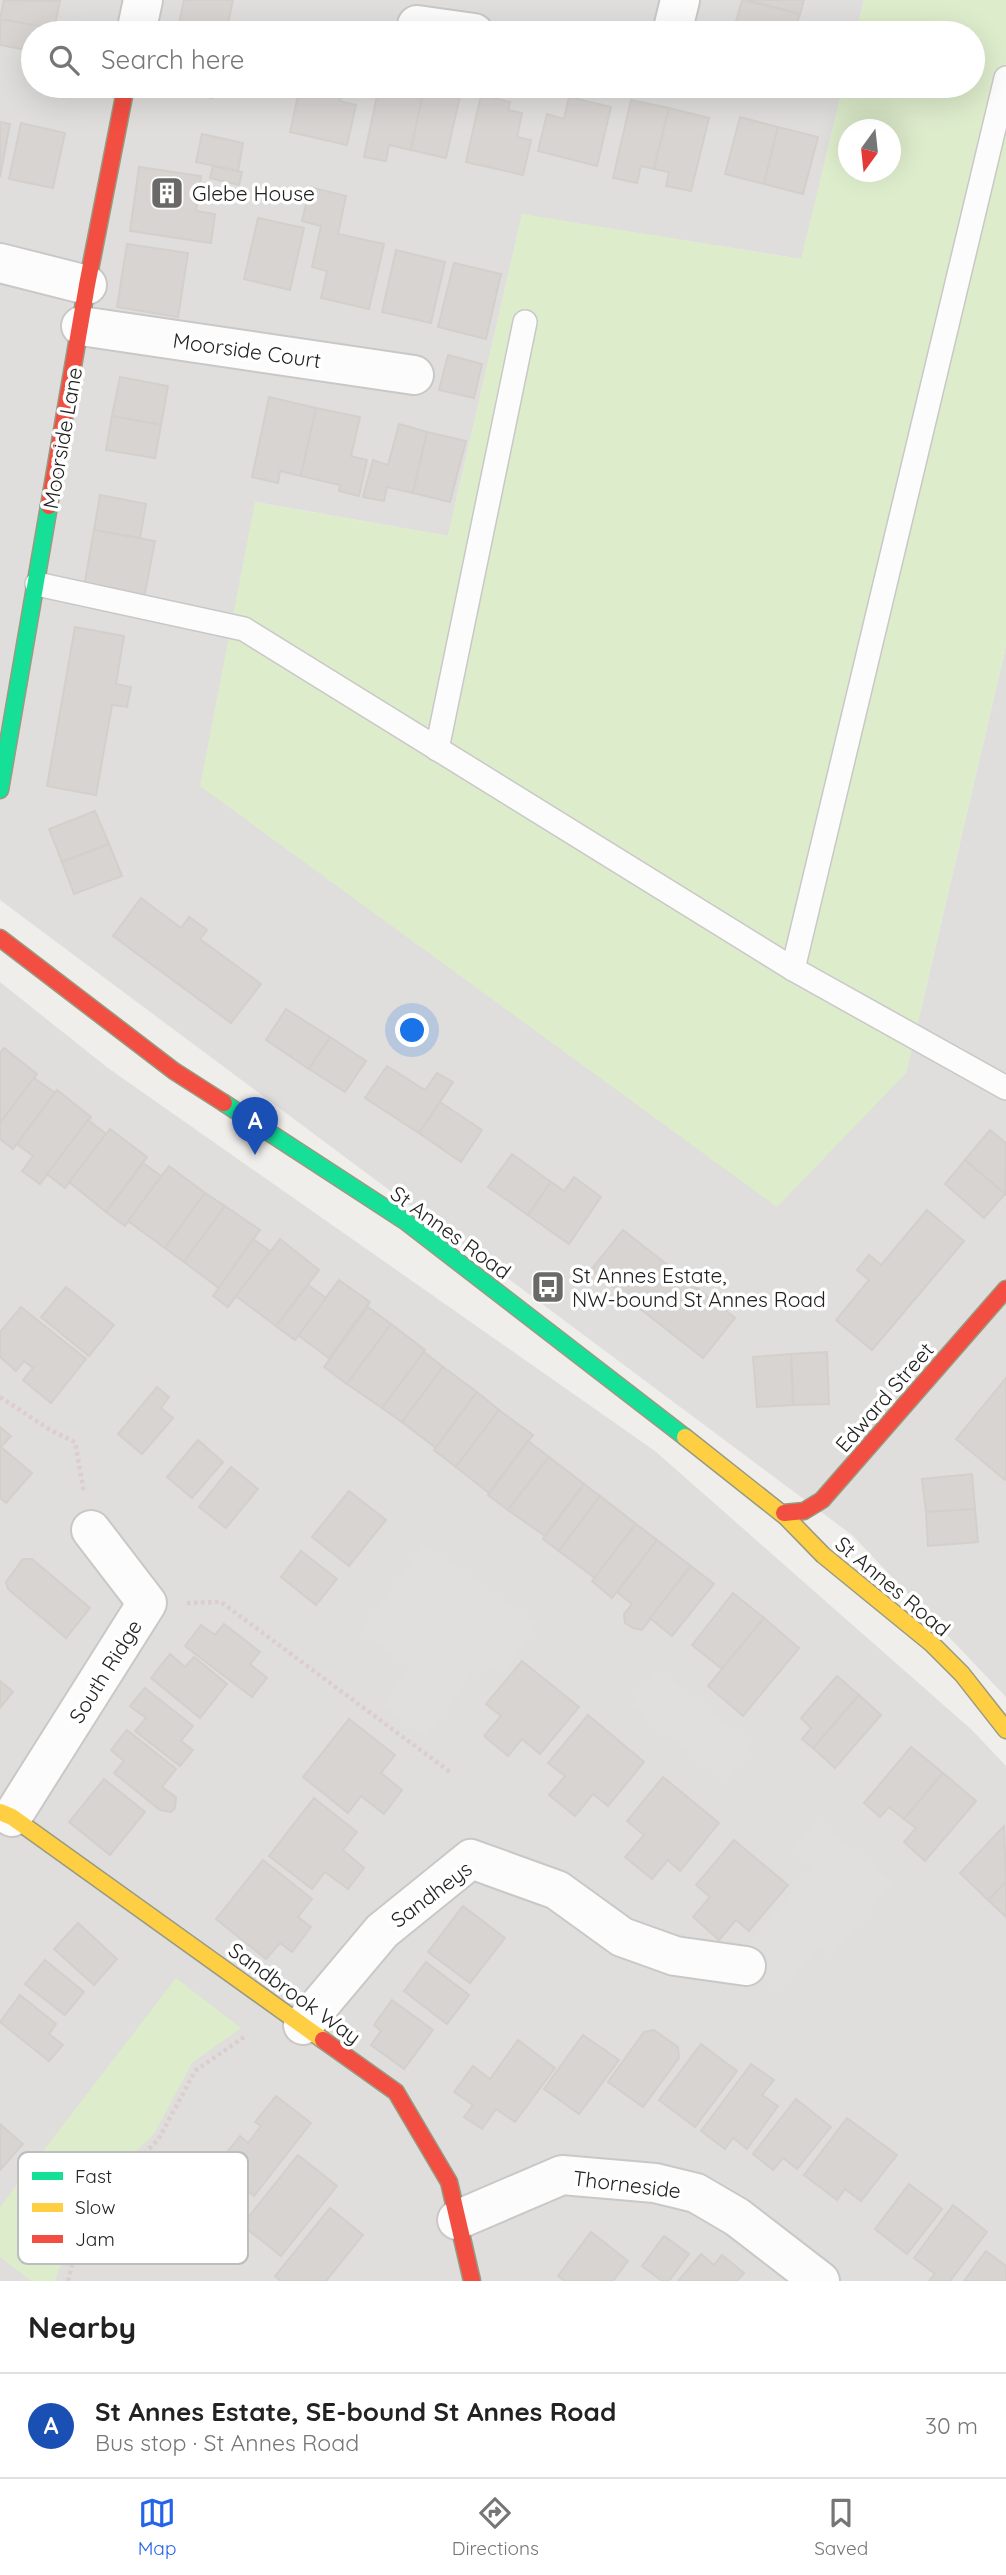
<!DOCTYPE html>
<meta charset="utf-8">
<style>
body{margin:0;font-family:Quicksand,sans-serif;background:#f2f2f2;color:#222}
.compass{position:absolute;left:838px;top:119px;width:63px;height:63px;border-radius:50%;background:#fff;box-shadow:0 7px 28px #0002;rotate:195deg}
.you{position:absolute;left:413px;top:1031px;width:24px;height:24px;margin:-18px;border:5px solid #fff;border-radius:50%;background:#1a73e8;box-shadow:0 0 0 10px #1a73e833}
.badge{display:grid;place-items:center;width:46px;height:46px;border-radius:50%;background:#2563eb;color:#fff;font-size:23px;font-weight:700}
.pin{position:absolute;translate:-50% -58px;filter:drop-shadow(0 2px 4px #0008)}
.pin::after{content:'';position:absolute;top:37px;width:24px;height:21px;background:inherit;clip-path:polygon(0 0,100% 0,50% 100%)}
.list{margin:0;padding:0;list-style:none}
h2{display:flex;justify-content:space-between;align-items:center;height:91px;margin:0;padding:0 28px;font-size:30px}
h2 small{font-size:23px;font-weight:400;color:#767676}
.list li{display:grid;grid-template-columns:46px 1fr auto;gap:21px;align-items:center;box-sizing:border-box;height:105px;padding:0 28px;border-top:2px solid #e0e0e0}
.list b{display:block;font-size:26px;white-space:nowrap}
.list p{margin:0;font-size:23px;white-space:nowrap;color:#767676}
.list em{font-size:23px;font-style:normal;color:#767676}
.icon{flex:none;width:38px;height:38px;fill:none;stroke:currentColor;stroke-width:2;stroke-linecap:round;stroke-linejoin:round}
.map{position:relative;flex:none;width:1006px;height:2281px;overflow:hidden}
.search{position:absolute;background:#fff;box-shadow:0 7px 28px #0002;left:21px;right:21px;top:21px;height:77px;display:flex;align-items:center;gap:18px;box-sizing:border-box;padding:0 24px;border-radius:38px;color:#767676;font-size:26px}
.sheet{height:196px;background:#fff}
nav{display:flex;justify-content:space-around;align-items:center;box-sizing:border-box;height:98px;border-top:2px solid #e0e0e0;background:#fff;font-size:19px;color:#767676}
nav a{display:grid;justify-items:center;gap:4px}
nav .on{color:#2563eb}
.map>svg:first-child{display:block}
.residential{fill:#dfdedc}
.grass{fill:#ddeccb;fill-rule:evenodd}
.parking{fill:#e0dfde}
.building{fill:#d7d4d2;stroke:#d3d0cc;stroke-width:2}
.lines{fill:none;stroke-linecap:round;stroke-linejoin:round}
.lane-casing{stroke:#c9c8c7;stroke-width:26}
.street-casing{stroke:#c9c8c7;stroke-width:42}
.fast-casing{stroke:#999a82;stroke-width:19}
.slow-casing{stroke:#999a82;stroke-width:19}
.jam-casing{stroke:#999a82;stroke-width:19}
.path{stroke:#dccecd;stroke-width:4.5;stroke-dasharray:3.5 3.5;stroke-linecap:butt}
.lane{stroke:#fdfcfc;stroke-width:23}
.street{stroke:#fdfcfc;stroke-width:38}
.fast{stroke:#16e098;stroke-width:16}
.slow{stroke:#ffcf43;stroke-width:16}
.jam{stroke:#f24e42;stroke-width:16}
.labels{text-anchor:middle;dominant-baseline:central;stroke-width:7;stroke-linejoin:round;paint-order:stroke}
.poi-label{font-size:21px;fill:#222;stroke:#fff;text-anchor:start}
.street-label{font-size:21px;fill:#222;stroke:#fff}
.key{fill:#fff;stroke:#bdbdbd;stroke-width:2}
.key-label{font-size:19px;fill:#222}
</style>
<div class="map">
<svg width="1006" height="2281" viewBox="0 0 1006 2281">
<rect width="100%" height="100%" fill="#f0eeeb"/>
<!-- residential -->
<g class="residential">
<path d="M0,0H864L856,33H33V86H843L802,259L522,215L448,536L256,502L906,1073L1006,646V1697L852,1535L0,900Z"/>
<path d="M0,982L108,1068L655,1451L972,1730L1006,1766V2281H0Z"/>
</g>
<!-- grass -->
<g class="grass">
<path d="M864,0H1006V646L906,1073L777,1207L200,786L255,502L448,536L522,214L801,259L843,86H973V33H856ZM848,130H890V172H848Z"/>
<path d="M176,1978L241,2028L192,2063L154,2134L81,2206L55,2281H31L0,2257V2207Z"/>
</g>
<!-- parking -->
<g class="parking">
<path d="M424,1544L537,1624L504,1671L491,1669L470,1675L426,1736L383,1706L410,1666L361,1632Z"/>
<path d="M658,1669L753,1746L724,1781L630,1704Z"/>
<path d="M817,1820L892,1883L831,1956L819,1946L780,1992L738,1957L815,1866L794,1847Z"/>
</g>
<!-- building -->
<g class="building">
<path d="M4,0L60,1L54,29L0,19Z"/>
<path d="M184,0H233L226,33H177Z"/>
<path d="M742,0L800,14L796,26L823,33H733Z"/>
<path d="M748,0H804L800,14Z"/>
<path d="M0,19L54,29V33H33V51L0,45Z"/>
<path d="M165,86H214L212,98Z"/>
<path d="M300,86H344L340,101L356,105L347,145L290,132Z"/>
<path d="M379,86H412L424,88L411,150L389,145L386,161L364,157Z"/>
<path d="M424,88L460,96L446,158L411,150Z"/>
<path d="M481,95L510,102L508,110L522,113L517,137L531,140L523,175L466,162Z"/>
<path d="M569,97L611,107L597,166L538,151L547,114L564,119Z"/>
<path d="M631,100L669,108L654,169L641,166L637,183L613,178Z"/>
<path d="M669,108L709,118L691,191L666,186L669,172L654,169Z"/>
<path d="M740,117L778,127L764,184L725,174Z"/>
<path d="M0,122L10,124L0,177Z"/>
<path d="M21,123L65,133L53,188L9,179Z"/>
<path d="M778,127L818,137L803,194L764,184Z"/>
<path d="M202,134L243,143L238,171L196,162Z"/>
<path d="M213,166L242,172L239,185L210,178Z"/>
<path d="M139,167L201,176L196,211L215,214L211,243L130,231Z"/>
<path d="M310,187L346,196L338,234L384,244L369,309L321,298L327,271L312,267L321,226L302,221Z"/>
<path d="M258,218L304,228L290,290L244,279Z"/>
<path d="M127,244L188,253L178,317L117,307Z"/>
<path d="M396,250L445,262L431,323L382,312Z"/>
<path d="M454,263L501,274L486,339L438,327Z"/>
<path d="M448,355L482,364L474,398L439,390Z"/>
<path d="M120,377L168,386L161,425L112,416Z"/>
<path d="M269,397L316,408L301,476L280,471L278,483L252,477Z"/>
<path d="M316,408L360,417L351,456L367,460L359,496L339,491L340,485L301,476Z"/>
<path d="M112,416L161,425L155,458L106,450Z"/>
<path d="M399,424L427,432L413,493L387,487L384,501L363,497L373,460L388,465Z"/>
<path d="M427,432L466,441L450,502L413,493Z"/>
<path d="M100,495L146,504L140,538L94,530Z"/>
<path d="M94,530L155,541L144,598L84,587Z"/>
<path d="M75,627L124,636L116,684L131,687L127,707L112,705L96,795L47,786Z"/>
<path d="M95,811L109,844L62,862L49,829Z"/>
<path d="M109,844L122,876L74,894L62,862Z"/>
<path d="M141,898L181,928L189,917L207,930L200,939L261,984L231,1023L113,936Z"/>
<path d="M286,1009L330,1037L309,1069L266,1040Z"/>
<path d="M330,1037L366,1061L345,1092L309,1069Z"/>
<path d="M4,1048L37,1074L0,1123V1053Z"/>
<path d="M387,1066L425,1090L437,1073L453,1082L419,1133L365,1098Z"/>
<path d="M34,1078L55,1093L13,1149L0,1139V1123Z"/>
<path d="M57,1090L91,1117L40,1184L22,1171L33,1156L17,1144Z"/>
<path d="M440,1102L482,1130L461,1162L419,1133Z"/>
<path d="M88,1120L106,1134L65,1188L47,1174Z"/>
<path d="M110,1129L147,1157L106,1212L69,1182Z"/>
<path d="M990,1130L1006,1143L1005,1194L965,1160Z"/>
<path d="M512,1154L551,1182L528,1215L488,1187Z"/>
<path d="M965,1160L1005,1194L984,1218L945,1184Z"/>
<path d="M143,1163L161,1176L125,1226L106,1212Z"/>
<path d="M169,1166L205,1193L165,1248L128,1221Z"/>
<path d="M574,1177L601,1197L569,1244L528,1215L551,1182L564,1191Z"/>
<path d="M205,1193L225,1206L184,1262L165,1248Z"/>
<path d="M225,1206L260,1230L219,1288L184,1262Z"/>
<path d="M927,1210L964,1241L872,1350L836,1320L869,1280L857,1270L869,1255L881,1265Z"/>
<path d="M623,1230L735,1318L703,1358L591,1270Z"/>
<path d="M253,1239L270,1251L228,1307L213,1296Z"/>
<path d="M280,1239L319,1270L276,1326L236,1296Z"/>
<path d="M339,1280L370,1302L329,1358L298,1335Z"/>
<path d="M308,1285L326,1298L295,1340L276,1326Z"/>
<path d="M66,1287L114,1325L89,1356L41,1317Z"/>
<path d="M21,1307L86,1359L51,1403L23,1380L33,1368L24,1361L16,1371L0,1357V1332Z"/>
<path d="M368,1307L391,1324L347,1384L324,1367Z"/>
<path d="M391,1324L425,1350L382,1408L347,1384Z"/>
<path d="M424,1352L443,1367L402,1422L382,1408Z"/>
<path d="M827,1352L829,1404L793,1405L791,1354Z"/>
<path d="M791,1354L793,1405L757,1407L753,1357Z"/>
<path d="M443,1367L477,1392L436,1448L402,1422Z"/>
<path d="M1006,1378V1479L1005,1480L956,1439Z"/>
<path d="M157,1387L169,1397L161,1408L173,1418L142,1454L118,1434Z"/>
<path d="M477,1392L499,1410L456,1467L434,1450Z"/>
<path d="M499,1410L533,1435L489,1493L456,1467Z"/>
<path d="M0,1427L11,1436L1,1447L32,1473L6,1503L0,1498Z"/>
<path d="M198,1440L223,1462L192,1498L167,1477Z"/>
<path d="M528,1441L549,1457L508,1510L488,1495Z"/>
<path d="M549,1457L584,1484L545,1536L508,1510Z"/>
<path d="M231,1467L258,1489L226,1528L199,1507Z"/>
<path d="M972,1474L975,1509L926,1512L922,1479Z"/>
<path d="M584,1484L600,1496L559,1551L543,1539Z"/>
<path d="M349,1491L386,1520L349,1566L312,1537Z"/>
<path d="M600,1496L636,1524L595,1578L559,1551Z"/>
<path d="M975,1509L978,1542L928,1546L926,1512Z"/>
<path d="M636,1524L657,1540L612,1598L592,1581Z"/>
<path d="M657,1540L691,1566L642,1630L633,1628L625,1623L624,1614L632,1604L617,1592Z"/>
<path d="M301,1551L337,1579L316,1605L281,1577Z"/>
<path d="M23,1559H32L90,1608L66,1638L8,1589L6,1582Z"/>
<path d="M691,1566L714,1584L672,1636L650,1618Z"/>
<path d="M733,1593L764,1618L722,1669L692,1645Z"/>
<path d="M764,1618L799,1648L743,1716L708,1686Z"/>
<path d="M224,1624L260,1652L250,1664L267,1678L252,1697L185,1646L201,1625L215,1635Z"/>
<path d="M170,1654L185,1667L194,1657L227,1684L200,1718L151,1678Z"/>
<path d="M522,1661L579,1707L540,1754L522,1739L508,1756L484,1736L501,1716L486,1704Z"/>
<path d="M837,1676L859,1695L813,1748L802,1739L811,1728L801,1718Z"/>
<path d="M0,1681L13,1692L0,1708Z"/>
<path d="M145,1688L193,1726L181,1741L193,1750L180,1766L135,1731L146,1718L130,1706Z"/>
<path d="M859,1695L881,1715L835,1768L813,1748Z"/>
<path d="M588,1715L644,1762L608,1806L593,1794L575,1816L549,1795L565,1776L548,1763Z"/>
<path d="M349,1719L395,1755L381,1773L402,1790L384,1814L361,1796L348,1813L303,1777Z"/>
<path d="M127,1730L176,1769L162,1787L176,1797L175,1808L171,1812L160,1810L114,1773L124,1761L111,1750Z"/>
<path d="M911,1747L943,1773L904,1819L889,1807L880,1817L864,1803Z"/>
<path d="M943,1773L976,1801L925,1861L904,1842L916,1828L904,1819Z"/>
<path d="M663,1777L719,1823L680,1871L668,1860L652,1879L625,1857L644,1835L627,1821Z"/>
<path d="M104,1779L145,1812L110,1855L69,1822Z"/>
<path d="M314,1798L357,1832L343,1850L364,1868L348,1889L325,1872L312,1889L269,1856Z"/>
<path d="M1004,1826L1006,1882L988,1900L960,1873Z"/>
<path d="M734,1840L788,1885L749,1931L736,1920L719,1940L693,1917L710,1897L696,1885Z"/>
<path d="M263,1860L312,1899L298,1917L311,1927L292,1952L280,1943L266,1959L216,1919Z"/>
<path d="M1006,1882V1917L988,1900Z"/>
<path d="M463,1906L505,1938L470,1983L428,1952Z"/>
<path d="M78,1923L117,1959L94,1985L54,1949Z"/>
<path d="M45,1960L84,1992L65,2015L25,1984Z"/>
<path d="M426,1962L469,1995L447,2024L404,1991Z"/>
<path d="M20,1995L56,2024L49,2034L63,2045L49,2061L0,2022Z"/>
<path d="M392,2000L433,2030L404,2069L371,2045L381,2031L374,2025Z"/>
<path d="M654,2030L678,2047L679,2058L643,2107L608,2082L644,2032Z"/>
<path d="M583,2035L619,2060L579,2114L544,2089Z"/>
<path d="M518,2040L555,2068L515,2122L496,2109L482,2129L464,2117L473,2105L454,2092L473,2066L490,2079Z"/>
<path d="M701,2044L737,2071L695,2127L659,2100Z"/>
<path d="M751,2064L774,2080L762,2095L778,2106L747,2149L733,2138L725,2149L701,2131Z"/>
<path d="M276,2096L311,2123L254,2196L249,2192L239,2205L209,2182L220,2167L217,2165L240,2136L248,2143L261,2126L255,2122Z"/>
<path d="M796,2099L831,2127L797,2169L783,2158L773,2170L753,2154Z"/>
<path d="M847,2118L897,2155L861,2201L845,2189L837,2200L804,2175Z"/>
<path d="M0,2124L23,2144L0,2170Z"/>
<path d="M298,2155L337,2186L281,2256L242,2225Z"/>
<path d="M909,2184L942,2209L907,2254L875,2229Z"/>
<path d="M953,2205L987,2232L950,2281H929L935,2274L914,2258Z"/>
<path d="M330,2208L363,2235L326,2281H281L275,2276Z"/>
<path d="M591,2232L628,2261L613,2281H565L558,2276Z"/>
<path d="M664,2236L689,2254L669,2281H662L642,2266Z"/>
<path d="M986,2251L1006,2266V2281H964Z"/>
<path d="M701,2254L714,2265L722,2255L744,2273L737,2281H678Z"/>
</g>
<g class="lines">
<defs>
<g id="lane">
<path d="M37,584L244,629L793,969L1006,1088"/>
<path d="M437,749L525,322"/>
<path d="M793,969L1006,78"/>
</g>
<g id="street">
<path d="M417,25L474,33"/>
<path d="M136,33L143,0"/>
<path d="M672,33L680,0"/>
<path d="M0,263L87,285"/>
<path d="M81,326L414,375"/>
<path d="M12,1817L147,1603L91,1530"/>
<path d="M303,2025L382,1931L471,1859L557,1890L622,1937L675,1956L746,1966"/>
<path d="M457,2220L562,2175L655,2183L696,2193L737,2217L820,2281"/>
</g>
<g id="fast">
<path d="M0,790L49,506"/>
<path d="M224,1103L405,1221L685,1437"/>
</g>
<g id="slow">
<path d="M685,1437L786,1517L823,1555L932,1644L962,1674L1006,1730"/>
<path d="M0,1812L12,1817L323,2040"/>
</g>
<g id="jam">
<path d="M49,506L87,285L126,86"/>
<path d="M0,938L174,1071L224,1103"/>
<path d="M784,1513L804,1511L822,1500L1006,1289"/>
<path d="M323,2040L396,2092L449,2182L472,2281"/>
</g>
</defs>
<!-- lane casing -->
<use href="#lane" class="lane-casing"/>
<!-- street casing -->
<use href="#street" class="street-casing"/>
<!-- fast casing -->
<use href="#fast" class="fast-casing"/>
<!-- slow casing -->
<use href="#slow" class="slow-casing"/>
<!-- jam casing -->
<use href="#jam" class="jam-casing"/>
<!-- path -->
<g class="path">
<path d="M0,1397L50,1430L75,1442L84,1493"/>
<path d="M187,1603L221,1602L450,1772"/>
<path d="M68,2281L85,2212L158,2140L195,2071L247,2035"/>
</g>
<!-- lane -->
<use href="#lane" class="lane"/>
<!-- street -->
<use href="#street" class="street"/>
<!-- fast -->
<use href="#fast" class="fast"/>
<!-- slow -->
<use href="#slow" class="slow"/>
<!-- jam -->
<use href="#jam" class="jam"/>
</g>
<!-- icons -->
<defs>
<symbol id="building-square" viewBox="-11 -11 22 22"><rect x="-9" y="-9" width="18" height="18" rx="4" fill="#6a6968" stroke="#fff"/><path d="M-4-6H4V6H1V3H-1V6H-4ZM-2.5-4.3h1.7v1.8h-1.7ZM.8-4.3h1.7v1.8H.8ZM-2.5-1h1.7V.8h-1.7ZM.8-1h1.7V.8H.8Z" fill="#fff"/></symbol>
<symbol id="bus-square" viewBox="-11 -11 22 22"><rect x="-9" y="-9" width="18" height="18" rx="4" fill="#6a6968" stroke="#fff"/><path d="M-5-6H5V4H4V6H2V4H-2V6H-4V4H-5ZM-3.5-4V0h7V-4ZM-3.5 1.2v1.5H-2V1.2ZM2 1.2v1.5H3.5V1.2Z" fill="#fff"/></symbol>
</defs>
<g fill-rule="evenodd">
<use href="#building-square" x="148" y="174" width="38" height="38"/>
<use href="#bus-square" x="529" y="1268" width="38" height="38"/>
</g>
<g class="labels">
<!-- poi labels -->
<g class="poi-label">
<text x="192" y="193">Glebe House</text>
<text x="572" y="1275">St Annes Estate,<tspan x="572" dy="24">NW-bound St Annes Road</tspan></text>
</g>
<!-- street labels -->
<g class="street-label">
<text transform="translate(247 350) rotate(8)">Moorside Court</text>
<text transform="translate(62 438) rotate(-80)">Moorside Lane</text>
<text transform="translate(451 1232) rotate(36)">St Annes Road</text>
<text transform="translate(884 1397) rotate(-49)">Edward Street</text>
<text transform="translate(893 1586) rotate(40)">St Annes Road</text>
<text transform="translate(105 1671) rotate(-58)">South Ridge</text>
<text transform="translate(431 1894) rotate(-37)">Sandheys</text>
<text transform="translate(295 1993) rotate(36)">Sandbrook Way</text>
<text transform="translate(627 2184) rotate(7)">Thorneside</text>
</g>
</g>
<!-- legend -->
<rect x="18" y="2152" width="230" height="112" rx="10" class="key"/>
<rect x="32" y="2172" width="31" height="8" fill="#16e098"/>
<rect x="32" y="2203" width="31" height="9" fill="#ffcf43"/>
<rect x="32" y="2235" width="31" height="8" fill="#f24e42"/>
<g class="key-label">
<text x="75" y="2183">Fast</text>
<text x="75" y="2214">Slow</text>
<text x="75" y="2246">Jam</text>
</g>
</svg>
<svg class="compass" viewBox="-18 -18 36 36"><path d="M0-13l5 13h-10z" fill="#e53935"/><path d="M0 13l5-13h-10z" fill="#767676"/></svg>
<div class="you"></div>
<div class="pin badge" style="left:255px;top:1155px;background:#1a4fb4">A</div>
<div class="search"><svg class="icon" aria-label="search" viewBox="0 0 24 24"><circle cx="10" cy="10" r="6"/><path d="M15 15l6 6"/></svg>Search here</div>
</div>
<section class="sheet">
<h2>Nearby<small></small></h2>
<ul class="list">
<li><span class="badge" style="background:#1a4fb4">A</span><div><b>St Annes Estate, SE-bound St Annes Road</b><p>Bus stop · St Annes Road</p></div><em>30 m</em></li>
</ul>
</section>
<nav>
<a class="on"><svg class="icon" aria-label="map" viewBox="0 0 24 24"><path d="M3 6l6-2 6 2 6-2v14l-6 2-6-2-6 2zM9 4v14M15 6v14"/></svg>Map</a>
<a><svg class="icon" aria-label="directions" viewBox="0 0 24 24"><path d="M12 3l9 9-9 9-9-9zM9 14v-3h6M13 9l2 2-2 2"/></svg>Directions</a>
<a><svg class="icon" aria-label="saved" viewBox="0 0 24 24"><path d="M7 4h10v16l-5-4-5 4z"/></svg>Saved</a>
</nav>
